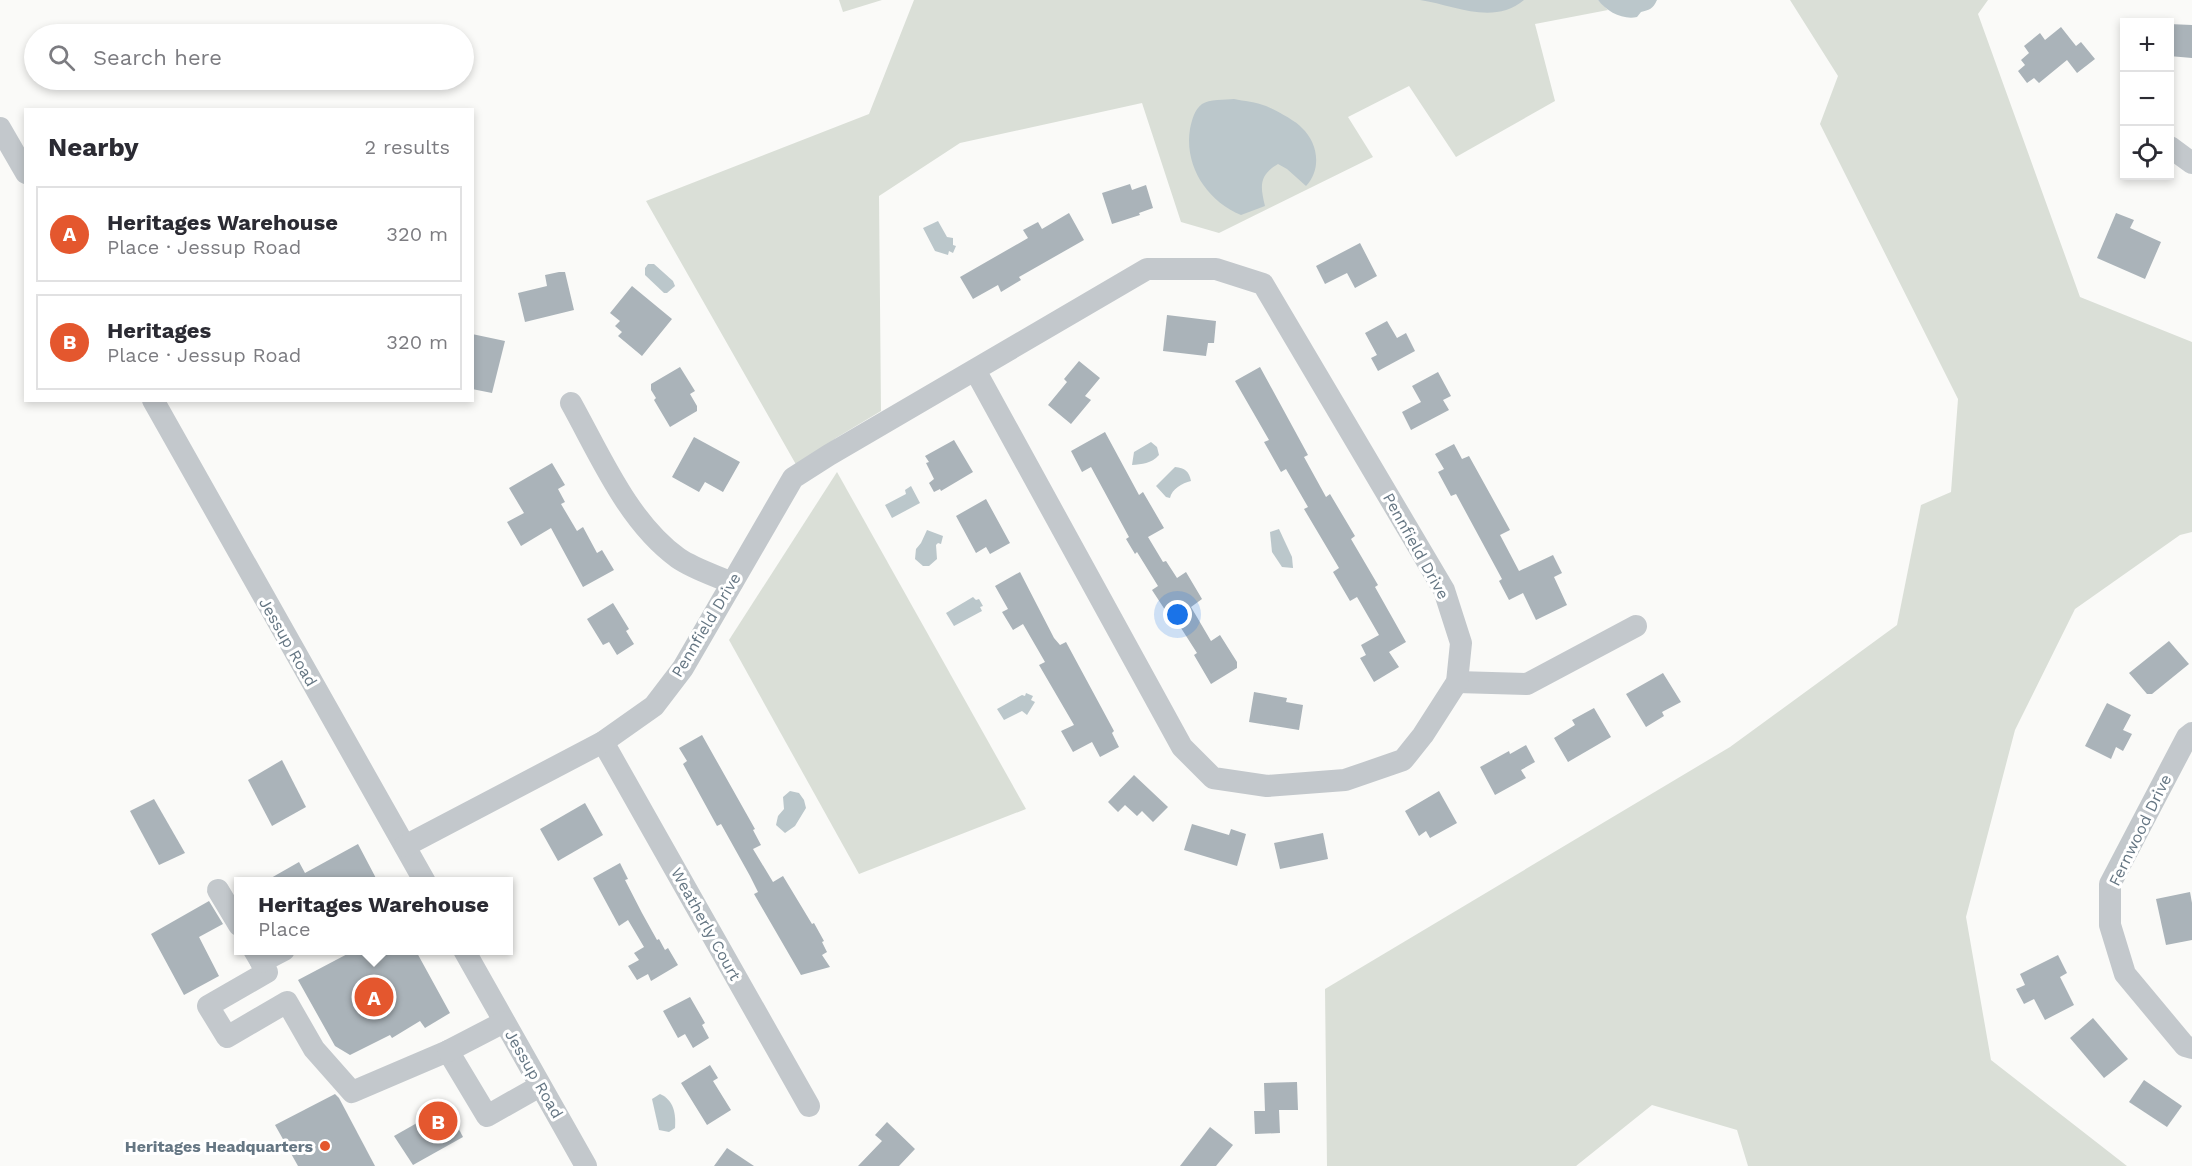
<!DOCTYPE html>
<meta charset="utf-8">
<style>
body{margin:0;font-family:"Work Sans",sans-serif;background:#f7f7f7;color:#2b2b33}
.controls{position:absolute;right:18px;top:18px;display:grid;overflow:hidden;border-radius:0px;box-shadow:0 3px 9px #0003}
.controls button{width:54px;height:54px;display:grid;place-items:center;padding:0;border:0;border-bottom:2px solid #e1e1e2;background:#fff;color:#2b2b33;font:30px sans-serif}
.you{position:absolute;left:1178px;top:615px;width:21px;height:21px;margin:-15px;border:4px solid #fff;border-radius:50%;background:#1a73e8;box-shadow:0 0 0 9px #1a73e833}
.badge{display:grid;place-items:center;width:39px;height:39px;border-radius:50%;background:#e4572e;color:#fff;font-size:20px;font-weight:700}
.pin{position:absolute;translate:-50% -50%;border:3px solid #fff;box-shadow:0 2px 6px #0006}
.popup{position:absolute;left:234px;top:877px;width:279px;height:78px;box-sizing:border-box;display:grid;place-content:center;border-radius:0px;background:#fff;filter:drop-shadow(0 2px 4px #0005);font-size:20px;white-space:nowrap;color:#7c7c81}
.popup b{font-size:22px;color:#2b2b33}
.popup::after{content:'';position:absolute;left:50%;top:100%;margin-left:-12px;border:12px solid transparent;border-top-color:#fff}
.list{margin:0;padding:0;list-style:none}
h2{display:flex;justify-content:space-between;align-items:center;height:78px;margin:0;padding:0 24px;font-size:26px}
h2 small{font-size:20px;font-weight:400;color:#7c7c81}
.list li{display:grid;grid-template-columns:39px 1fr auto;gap:18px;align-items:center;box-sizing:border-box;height:96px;margin:0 12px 12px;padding:0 12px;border:2px solid #e1e1e2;border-radius:0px}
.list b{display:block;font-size:22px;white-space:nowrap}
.list p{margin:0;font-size:20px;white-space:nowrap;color:#7c7c81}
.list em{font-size:20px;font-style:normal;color:#7c7c81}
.icon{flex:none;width:33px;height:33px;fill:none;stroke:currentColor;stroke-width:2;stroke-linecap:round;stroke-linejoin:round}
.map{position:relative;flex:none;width:2192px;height:1166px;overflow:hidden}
.search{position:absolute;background:#fff;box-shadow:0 3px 9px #0003;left:24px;top:24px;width:450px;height:66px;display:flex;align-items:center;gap:15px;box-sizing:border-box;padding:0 21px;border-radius:33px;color:#7c7c81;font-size:22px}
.panel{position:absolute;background:#fff;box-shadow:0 3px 9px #0003;left:24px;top:108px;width:450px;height:294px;border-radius:0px}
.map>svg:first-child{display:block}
.green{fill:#dadfd7}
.water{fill:#bbc7cb}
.building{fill:#aab3b9}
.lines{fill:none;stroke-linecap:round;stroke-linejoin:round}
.minor{stroke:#c3c8cc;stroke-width:22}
.poi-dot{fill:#e4572e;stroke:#fff;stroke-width:2}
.labels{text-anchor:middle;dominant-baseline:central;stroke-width:6;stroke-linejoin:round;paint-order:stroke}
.street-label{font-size:16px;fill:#657683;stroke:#fff}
.poi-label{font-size:16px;font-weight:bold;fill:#657683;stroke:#fff;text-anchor:end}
</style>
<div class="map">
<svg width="2192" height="1166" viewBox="0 0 2192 1166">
<rect width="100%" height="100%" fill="#fafaf8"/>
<!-- green -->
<g class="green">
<path d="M839,0H882L843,12Z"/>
<path d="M914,0H1598L1608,10L1535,24L1555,101L1456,157L1409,86L1348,117L1373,157L1219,233L1181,222L1142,103L960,143L879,196L881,411L836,438L798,468L646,201L869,114Z"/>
<path d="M1790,0H1988L1978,14L2080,297L2192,342V532L2180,535L2075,609L2015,730L1966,917L1991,1060L2127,1166H1748L1737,1130L1652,1105L1576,1166H1327L1325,989L1730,747L1897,625L1921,505L1951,492L1958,399L1820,124L1838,76Z"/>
<path d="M837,472L1026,809L859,874L729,640Z"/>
</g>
<!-- water -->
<g class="water">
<path d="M1420,0H1524C1493,26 1454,5 1420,0Z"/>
<path d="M1598,0H1657C1653,9 1649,10 1641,12L1637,17C1623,20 1607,12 1598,0Z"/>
<path d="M1234,99C1244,101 1256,102 1266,106C1275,110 1296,121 1302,128C1318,143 1322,169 1306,186L1287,169L1278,164C1259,175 1260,186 1265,206L1241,215C1207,201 1184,166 1190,129C1192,120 1194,110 1202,104C1209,99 1225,100 1234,99Z"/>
<path d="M938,221L947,237L953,238V245L956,246L953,253L949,251L948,255L935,251L923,228Z"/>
<path d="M648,264H654L673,281L675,286L667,293H664L645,275V268Z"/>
<path d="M1151,442L1157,447L1159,455C1151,464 1142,464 1132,465L1134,452Z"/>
<path d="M1175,467C1185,468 1189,471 1191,481C1182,483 1172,489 1170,498L1166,497L1156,486Z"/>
<path d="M911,486L920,503L892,518L885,505L906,494L905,490Z"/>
<path d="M1279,529L1292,557L1293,568L1282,567L1272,552L1270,532Z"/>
<path d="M927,530L943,536L941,544L938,543L936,545L937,559L929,566H923L915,559L916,549L921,543Z"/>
<path d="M973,597L976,600L979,599L983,606L980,607L982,611L954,626L946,613Z"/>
<path d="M1026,693L1033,696L1031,700L1035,702L1027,715L1022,711L1004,720L997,709L1022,695L1025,696Z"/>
<path d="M790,791L799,793L804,800L806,808L795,826L785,833L776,825L778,816L784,809L783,797Z"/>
<path d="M660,1094C674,1100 676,1114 675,1128L669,1132L659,1130L652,1099Z"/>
</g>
<!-- building -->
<g class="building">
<path d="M2169,24L2192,25V58L2169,56Z"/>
<path d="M2061,27L2076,46L2081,42L2095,59L2077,73L2067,60L2039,83L2034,78L2027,83L2018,71L2025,65L2021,60L2029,53L2024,46L2040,33L2045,40Z"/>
<path d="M1130,184L1132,190L1146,185L1153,208L1139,213L1140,215L1112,224L1102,193Z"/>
<path d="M1069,213L1084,240L1019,277L1021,280L1001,292L998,285L973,299L960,277L1028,238L1023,230L1038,222L1042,229Z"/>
<path d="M2116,213L2134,220L2130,228L2161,242L2145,279L2097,258Z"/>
<path d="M1360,243L1377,276L1355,288L1347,273L1325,284L1316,266Z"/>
<path d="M559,272H565L574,310L525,322L518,293L547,286L545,275Z"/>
<path d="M632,286L672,319L642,356L618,336L622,332L615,326L620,321L610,313Z"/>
<path d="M1167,315L1216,321L1214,343H1208L1206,356L1163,351Z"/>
<path d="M1387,321L1397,338L1406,333L1415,351L1378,371L1371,358L1377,355L1365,333Z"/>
<path d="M472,334L505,341L492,393L472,389Z"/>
<path d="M1079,361L1100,378L1085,396L1091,400L1071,424L1048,405L1067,382L1064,379Z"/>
<path d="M680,367L695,391L690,394L697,406V411L670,427L654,400L656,398L651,390V384Z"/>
<path d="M1260,367L1308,455L1304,457L1326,497L1330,494L1355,536L1351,539L1378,585L1375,587L1406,642L1389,652L1399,667L1374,682L1360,658L1366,655L1361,645L1379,635L1357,597L1350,601L1333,572L1339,568L1304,509L1308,507L1286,469L1281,472L1264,442L1269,440L1235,381Z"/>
<path d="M1438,372L1451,396L1443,400L1449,410L1411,430L1402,412L1421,402L1412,386Z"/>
<path d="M1105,432L1139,495L1143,492L1164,528L1148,537L1163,562L1166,561L1177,578L1186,572L1202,599L1191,607L1211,641L1220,635L1237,662V668L1211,684L1194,655L1197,653L1174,617L1171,619L1152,590L1158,586L1137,552L1135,554L1126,539L1129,537L1091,467L1082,472L1071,451Z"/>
<path d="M694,437L740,462L723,492L705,482L699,492L672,477Z"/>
<path d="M954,440L973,472L941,491L940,489L934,492L929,483L934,479L926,463L929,462L925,456Z"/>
<path d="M1454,444L1462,459L1469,456L1510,530L1500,535L1519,571L1553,555L1562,573L1554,577L1567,605L1536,620L1523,593L1509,600L1499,581L1502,579L1456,494L1451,496L1438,472L1444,469L1435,454Z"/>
<path d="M552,463L565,485L558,489L565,502L561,504L577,531L583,527L597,553L602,550L614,570L583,587L551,528L521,546L507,522L524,513L509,488Z"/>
<path d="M986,499L1010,543L990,554L986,547L976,553L956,516Z"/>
<path d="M1020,572L1054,638L1060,645L1066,642L1114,731L1112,733L1119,747L1100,757L1092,742L1073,752L1061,731L1074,725L1039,665L1045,662L1023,624L1013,630L1002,612L1008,609L995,586Z"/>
<path d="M613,603L629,629L626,631L634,644L617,655L609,642L603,645L587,619Z"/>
<path d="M2169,641L2189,664L2152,694H2147L2129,673Z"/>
<path d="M1663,673L1681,702L1662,712L1664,716L1646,727L1626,694Z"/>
<path d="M1254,692L1287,698L1286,702L1303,705L1299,730L1249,722Z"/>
<path d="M2107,703L2131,715L2123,730L2132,734L2123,751L2116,747L2111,759L2085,746Z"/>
<path d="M1594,708L1611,737L1568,762L1554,738L1575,725L1572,720Z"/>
<path d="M702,735L755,829L753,830L761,845L753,849L773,882L783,876L812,924L814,923L824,941L822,942L827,952L822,955L830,967L801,975L754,894L758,892L750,876L721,824L717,826L683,764L687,761L679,748Z"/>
<path d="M1526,745L1535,762L1521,770L1526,778L1495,795L1480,767L1509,751L1510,754Z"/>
<path d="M282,760L306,807L272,826L248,780Z"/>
<path d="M1134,775L1168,807L1153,822L1142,811L1137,816L1125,805L1118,812L1108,802Z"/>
<path d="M1439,791L1457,823L1430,838L1426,831L1419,836L1405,811Z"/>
<path d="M154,799L185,853L159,865L130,811Z"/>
<path d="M585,803L603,835L558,861L540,829Z"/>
<path d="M1192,824L1229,835L1231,829L1246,834L1237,866L1184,850Z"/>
<path d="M1323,833L1328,859L1280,869L1274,843Z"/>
<path d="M358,844L378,882H264L299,862L305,873Z"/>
<path d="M620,863L628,879L625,880L642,913L657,940L659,939L665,950L668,948L678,965L651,981L648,974L637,980L628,966L639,960L634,953L644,947L628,920L619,926L593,878Z"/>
<path d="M2190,892L2192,903V940L2166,945L2156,899Z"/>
<path d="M209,901L223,924L199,937L219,976L184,995L151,934Z"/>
<path d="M353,951H416L450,1013L425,1028L420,1021L392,1038L390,1035L350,1055L335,1046L298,980Z"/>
<path d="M2058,955L2067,973L2060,977L2074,1005L2045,1020L2034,999L2024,1004L2016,989L2025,985L2020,974Z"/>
<path d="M690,997L705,1023L702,1025L709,1038L693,1048L685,1034L678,1038L663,1011Z"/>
<path d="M2093,1018L2128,1059L2104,1078L2070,1038Z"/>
<path d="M710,1065L718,1078L713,1081L731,1110L707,1125L681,1083Z"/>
<path d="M2144,1080L2182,1106L2167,1127L2129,1102Z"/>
<path d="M1297,1082L1298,1110H1279L1280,1133L1255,1134L1254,1111H1265L1264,1083Z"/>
<path d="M335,1094L339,1098L375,1166H298L275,1125Z"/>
<path d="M447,1106L463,1137L413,1165L394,1136Z"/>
<path d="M887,1122L915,1149L899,1166H858L882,1141L875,1135Z"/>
<path d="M1210,1127L1233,1145L1216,1166H1180Z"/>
<path d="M727,1148L754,1166H714Z"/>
</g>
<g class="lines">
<!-- minor -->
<g class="minor">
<path d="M0,128L26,173"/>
<path d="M2170,147L2192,163"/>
<path d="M153,400L425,882"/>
<path d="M571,403C600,455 628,522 678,558C694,569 714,575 732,583"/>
<path d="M1457,682L1527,684L1636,626"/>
<path d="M2192,733L2187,737L2110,884V925L2125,974L2185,1046L2192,1048"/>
<path d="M603,742L809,1106"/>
<path d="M405,846L603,742L654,706L683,668L793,478L829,455L1147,269H1216L1263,284L1444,590L1461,643L1457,682L1423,735L1403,760L1345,780L1267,786L1213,778L1182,747L975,370"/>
<path d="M218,890L239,925"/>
<path d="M254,950L267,972L208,1006L227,1037L287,1002L314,1049L352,1092L448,1051L487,1116L540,1086"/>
<path d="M464,950L586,1166"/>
<path d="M261,962L284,950"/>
<path d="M448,1051L504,1022"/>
</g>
</g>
<!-- markers -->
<circle class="poi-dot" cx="325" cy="1146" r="6"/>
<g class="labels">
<!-- street labels -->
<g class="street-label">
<text transform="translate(1416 546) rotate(61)">Pennfield Drive</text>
<text transform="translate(706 625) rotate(-59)">Pennfield Drive</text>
<text transform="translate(288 642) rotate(60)">Jessup Road</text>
<text transform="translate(2140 830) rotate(-64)">Fernwood Drive</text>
<text transform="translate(706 924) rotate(61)">Weatherly Court</text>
<text transform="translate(534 1074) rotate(60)">Jessup Road</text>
</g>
<!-- poi labels -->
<g class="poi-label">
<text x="313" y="1146">Heritages Headquarters</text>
</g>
</g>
</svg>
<div class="controls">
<button>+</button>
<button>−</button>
<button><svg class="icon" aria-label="locate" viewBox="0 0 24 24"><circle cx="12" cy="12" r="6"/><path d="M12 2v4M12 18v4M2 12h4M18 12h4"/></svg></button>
</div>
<div class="you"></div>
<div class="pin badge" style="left:374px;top:997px">A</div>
<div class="popup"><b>Heritages Warehouse</b>Place</div>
<div class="pin badge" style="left:438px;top:1121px">B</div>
<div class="search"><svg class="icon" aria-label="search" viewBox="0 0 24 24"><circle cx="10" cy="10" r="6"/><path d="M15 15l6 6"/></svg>Search here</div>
<section class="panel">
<h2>Nearby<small>2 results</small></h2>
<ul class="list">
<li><span class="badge">A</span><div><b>Heritages Warehouse</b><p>Place · Jessup Road</p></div><em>320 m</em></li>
<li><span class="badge">B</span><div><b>Heritages</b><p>Place · Jessup Road</p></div><em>320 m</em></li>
</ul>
</section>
</div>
